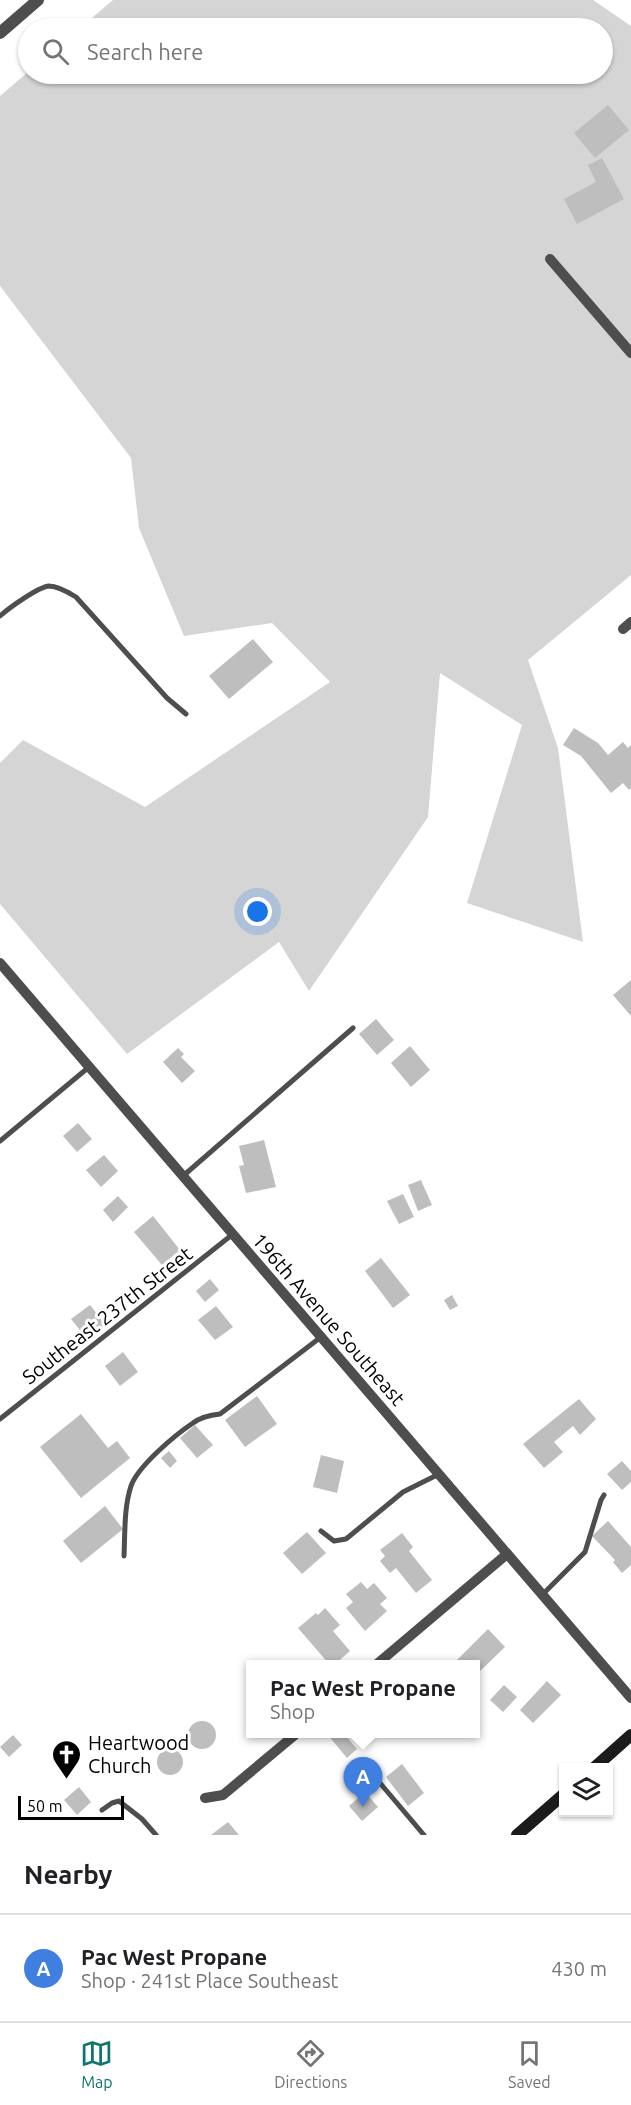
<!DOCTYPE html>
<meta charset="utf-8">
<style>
body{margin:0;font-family:Ubuntu,sans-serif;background:#f2f2f2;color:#202124}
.controls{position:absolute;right:18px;bottom:18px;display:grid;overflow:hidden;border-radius:0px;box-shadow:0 2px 4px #0004}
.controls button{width:54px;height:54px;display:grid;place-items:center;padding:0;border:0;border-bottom:2px solid #e0e0e0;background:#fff;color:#202124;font:30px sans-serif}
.scale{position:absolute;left:18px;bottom:15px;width:106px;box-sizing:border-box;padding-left:6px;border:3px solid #000;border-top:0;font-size:16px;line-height:21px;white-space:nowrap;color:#000;-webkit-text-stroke:4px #fff;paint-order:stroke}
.you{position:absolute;left:258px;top:912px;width:21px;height:21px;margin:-15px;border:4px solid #fff;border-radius:50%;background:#1a73e8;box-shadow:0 0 0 9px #1a73e833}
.badge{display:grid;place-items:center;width:39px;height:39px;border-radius:50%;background:#0f766e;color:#fff;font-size:20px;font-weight:700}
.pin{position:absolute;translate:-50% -50px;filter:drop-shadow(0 2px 3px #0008)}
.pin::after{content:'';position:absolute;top:32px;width:21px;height:18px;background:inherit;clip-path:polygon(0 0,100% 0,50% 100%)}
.popup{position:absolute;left:246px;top:1660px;width:234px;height:78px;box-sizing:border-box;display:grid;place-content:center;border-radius:0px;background:#fff;filter:drop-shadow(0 2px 4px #0005);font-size:20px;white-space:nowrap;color:#757577}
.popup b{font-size:22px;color:#202124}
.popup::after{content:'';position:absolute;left:50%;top:100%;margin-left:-12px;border:12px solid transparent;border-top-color:#fff}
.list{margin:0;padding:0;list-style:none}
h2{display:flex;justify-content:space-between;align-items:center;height:78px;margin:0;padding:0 24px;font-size:26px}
h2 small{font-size:20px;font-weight:400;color:#757577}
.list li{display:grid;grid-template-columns:39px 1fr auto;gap:18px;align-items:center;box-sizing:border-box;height:108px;padding:0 24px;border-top:2px solid #e0e0e0}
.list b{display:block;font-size:22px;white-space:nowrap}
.list p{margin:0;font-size:20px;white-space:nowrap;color:#757577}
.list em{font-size:20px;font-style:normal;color:#757577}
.icon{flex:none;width:33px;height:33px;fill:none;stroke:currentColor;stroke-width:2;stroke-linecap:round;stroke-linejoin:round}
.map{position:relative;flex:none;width:631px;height:1835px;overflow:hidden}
.search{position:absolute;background:#fff;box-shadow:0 2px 4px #0004;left:18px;right:18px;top:18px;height:66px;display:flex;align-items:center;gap:15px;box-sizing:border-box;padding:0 21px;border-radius:33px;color:#757577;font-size:22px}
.sheet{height:186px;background:#fff}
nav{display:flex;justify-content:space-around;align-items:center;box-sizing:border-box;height:84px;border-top:2px solid #e0e0e0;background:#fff;font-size:16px;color:#757577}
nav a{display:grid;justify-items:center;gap:3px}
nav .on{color:#0f766e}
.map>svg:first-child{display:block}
.green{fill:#d5d5d5}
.building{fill:#bebebe}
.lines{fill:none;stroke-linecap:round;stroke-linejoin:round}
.service{stroke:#4e4e4e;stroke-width:5}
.minor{stroke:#4e4e4e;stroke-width:10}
.tertiary{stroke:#4e4e4e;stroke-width:12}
.secondary{stroke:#1b1b1b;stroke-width:12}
.labels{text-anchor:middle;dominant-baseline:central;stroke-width:6;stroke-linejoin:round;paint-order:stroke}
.street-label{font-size:20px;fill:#000;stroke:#fff}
.poi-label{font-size:20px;fill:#000;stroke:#fff;text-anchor:start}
</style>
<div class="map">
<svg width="631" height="1835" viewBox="0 0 631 1835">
<rect width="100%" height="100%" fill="#fff"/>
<!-- green -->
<path class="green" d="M113,0H593L631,26V575L528,660L558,748L583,942L467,903L522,725L440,673L428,817L309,991L279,942L127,1054L0,904V763L23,740L145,807L330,682L272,623L184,636L139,528L131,458L0,286V96L28,72V74H602V28H80Z"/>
<!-- building -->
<g class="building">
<path d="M608,105L629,130L595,158L574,133Z"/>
<path d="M602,158L624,199L577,224L564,199L596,182L588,165Z"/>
<path d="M253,639L273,662L229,699L209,676Z"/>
<path d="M574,728L598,743L608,755L623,742L628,748L631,745V788L629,790L623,783L611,793L581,756L563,745Z"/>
<path d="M631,980V1016L613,995Z"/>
<path d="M376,1019L394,1040L377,1055L359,1034Z"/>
<path d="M410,1046L430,1070L411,1087L391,1063Z"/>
<path d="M178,1048L184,1054L181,1057L195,1071L182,1083L163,1062Z"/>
<path d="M78,1123L92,1139L77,1152L63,1136Z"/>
<path d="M264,1140L276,1187L246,1193L239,1166L244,1165L239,1146Z"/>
<path d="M104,1155L118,1171L101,1187L86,1170Z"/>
<path d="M421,1180L432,1205L418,1211L408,1185Z"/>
<path d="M403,1194L414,1217L399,1224L387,1201Z"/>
<path d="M118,1196L128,1207L113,1222L103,1210Z"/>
<path d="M153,1216L180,1250L162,1265L134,1232Z"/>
<path d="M381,1258L410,1295L393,1308L365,1271Z"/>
<path d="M210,1279L219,1290L205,1302L196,1291Z"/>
<path d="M452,1295L458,1306L450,1310L444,1300Z"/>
<path d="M90,1305L106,1325L87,1339L71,1319Z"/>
<path d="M216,1306L233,1327L215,1340L198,1320Z"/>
<path d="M123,1352L138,1372L120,1386L105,1366Z"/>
<path d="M257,1396L277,1424L245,1447L225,1420Z"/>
<path d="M579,1399L596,1419L580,1435L573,1426L554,1442L563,1452L544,1468L523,1444Z"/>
<path d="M81,1414L108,1448L117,1441L130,1458L81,1498L40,1447Z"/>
<path d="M195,1425L213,1445L197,1458L180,1438Z"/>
<path d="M169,1451L177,1461L170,1468L161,1458Z"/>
<path d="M321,1455L344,1461L337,1493L313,1487Z"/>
<path d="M622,1461L631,1471V1482L622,1490L607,1474Z"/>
<path d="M105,1506L123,1529L81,1563L63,1541Z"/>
<path d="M608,1521L631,1547V1565L622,1573L613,1562L615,1560L592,1536Z"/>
<path d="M307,1532L326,1553L302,1574L283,1553Z"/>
<path d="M402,1533L413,1547L409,1551L432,1580L416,1593L396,1568L390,1573L380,1561L385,1556L380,1550Z"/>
<path d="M361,1582L367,1589L374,1583L387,1598L380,1604L387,1611L365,1631L346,1608L353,1602L346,1594Z"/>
<path d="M325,1608L340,1625L333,1631L350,1651L335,1664H329L298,1628L316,1613L318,1615Z"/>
<path d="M488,1629L505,1647L476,1675V1664H460L456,1661Z"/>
<path d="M547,1681L561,1695L533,1723L520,1710Z"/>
<path d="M504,1685L517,1697L503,1712L490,1700Z"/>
<circle cx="202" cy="1735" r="14"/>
<path d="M327,1734H344L357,1749L347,1758Z"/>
<path d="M13,1735L22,1745L9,1757L0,1747Z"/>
<circle cx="170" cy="1762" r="13"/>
<path d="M402,1764L424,1793L408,1806L386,1777Z"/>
<path d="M79,1787L91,1802L77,1815L64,1800Z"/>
<path d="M365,1792L378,1807L362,1821L349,1806Z"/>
<path d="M228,1822L239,1835H211Z"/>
</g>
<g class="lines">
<!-- service -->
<g class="service">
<path d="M0,616C9,608 38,587 49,586C58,586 68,592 76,597L167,698L186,714"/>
<path d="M0,1141L89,1067"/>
<path d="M183,1176L353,1028"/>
<path d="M0,1419L233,1234"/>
<path d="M321,1531L334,1541L346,1539L403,1492L439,1474"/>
<path d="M124,1556C125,1533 124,1507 131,1486C138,1466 175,1435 193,1423C201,1417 210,1415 220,1414L321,1337"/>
<path d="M542,1595L585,1552L601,1500L604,1495"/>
<path d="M380,1783L424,1835"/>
<path d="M102,1810L112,1803L119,1801L142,1819L156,1835"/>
</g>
<!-- minor -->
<g class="minor">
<path d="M550,259L631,353"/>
<path d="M623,629L631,622"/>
<path d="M0,963L631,1698"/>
<path d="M377,1664L507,1554"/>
<path d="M205,1798L223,1795L296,1734"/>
</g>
<!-- tertiary -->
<path class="tertiary" d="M0,33L38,0"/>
<!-- secondary -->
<g class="secondary">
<path d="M594,1768L631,1735"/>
<path d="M517,1835L564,1794"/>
</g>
</g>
<!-- icons -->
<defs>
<symbol id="church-pin" viewBox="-11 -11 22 30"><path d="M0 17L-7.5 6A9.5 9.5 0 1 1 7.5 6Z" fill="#000" stroke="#fff"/><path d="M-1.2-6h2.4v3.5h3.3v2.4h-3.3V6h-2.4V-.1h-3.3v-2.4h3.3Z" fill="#fff"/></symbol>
</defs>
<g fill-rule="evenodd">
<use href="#church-pin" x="50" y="1738" width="33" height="45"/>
</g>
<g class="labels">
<!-- street labels -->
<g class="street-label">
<text transform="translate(107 1315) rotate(-38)">Southeast 237th Street</text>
<text transform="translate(329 1319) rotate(49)">196th Avenue Southeast</text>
</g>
<!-- poi labels -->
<g class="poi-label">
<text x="88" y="1742">Heartwood<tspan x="88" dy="23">Church</tspan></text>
</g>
</g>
</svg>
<div class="controls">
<button><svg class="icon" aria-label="layers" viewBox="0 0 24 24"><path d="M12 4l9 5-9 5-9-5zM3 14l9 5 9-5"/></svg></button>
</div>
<div class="scale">50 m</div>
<div class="you"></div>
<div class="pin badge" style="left:363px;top:1807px;background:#3f7fe0">A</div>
<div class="popup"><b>Pac West Propane</b>Shop</div>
<div class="search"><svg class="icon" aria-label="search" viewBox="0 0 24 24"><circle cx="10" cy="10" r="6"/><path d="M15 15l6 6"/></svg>Search here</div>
</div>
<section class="sheet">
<h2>Nearby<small></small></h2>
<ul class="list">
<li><span class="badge" style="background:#3f7fe0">A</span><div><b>Pac West Propane</b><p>Shop · 241st Place Southeast</p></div><em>430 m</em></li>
</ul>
</section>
<nav>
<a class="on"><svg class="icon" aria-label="map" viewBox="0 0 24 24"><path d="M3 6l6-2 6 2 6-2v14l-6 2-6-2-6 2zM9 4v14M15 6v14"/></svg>Map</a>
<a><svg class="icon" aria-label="directions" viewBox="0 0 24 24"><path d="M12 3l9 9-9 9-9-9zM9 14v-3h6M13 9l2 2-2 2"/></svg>Directions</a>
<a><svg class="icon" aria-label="saved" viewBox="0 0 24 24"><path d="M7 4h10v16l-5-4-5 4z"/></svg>Saved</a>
</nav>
